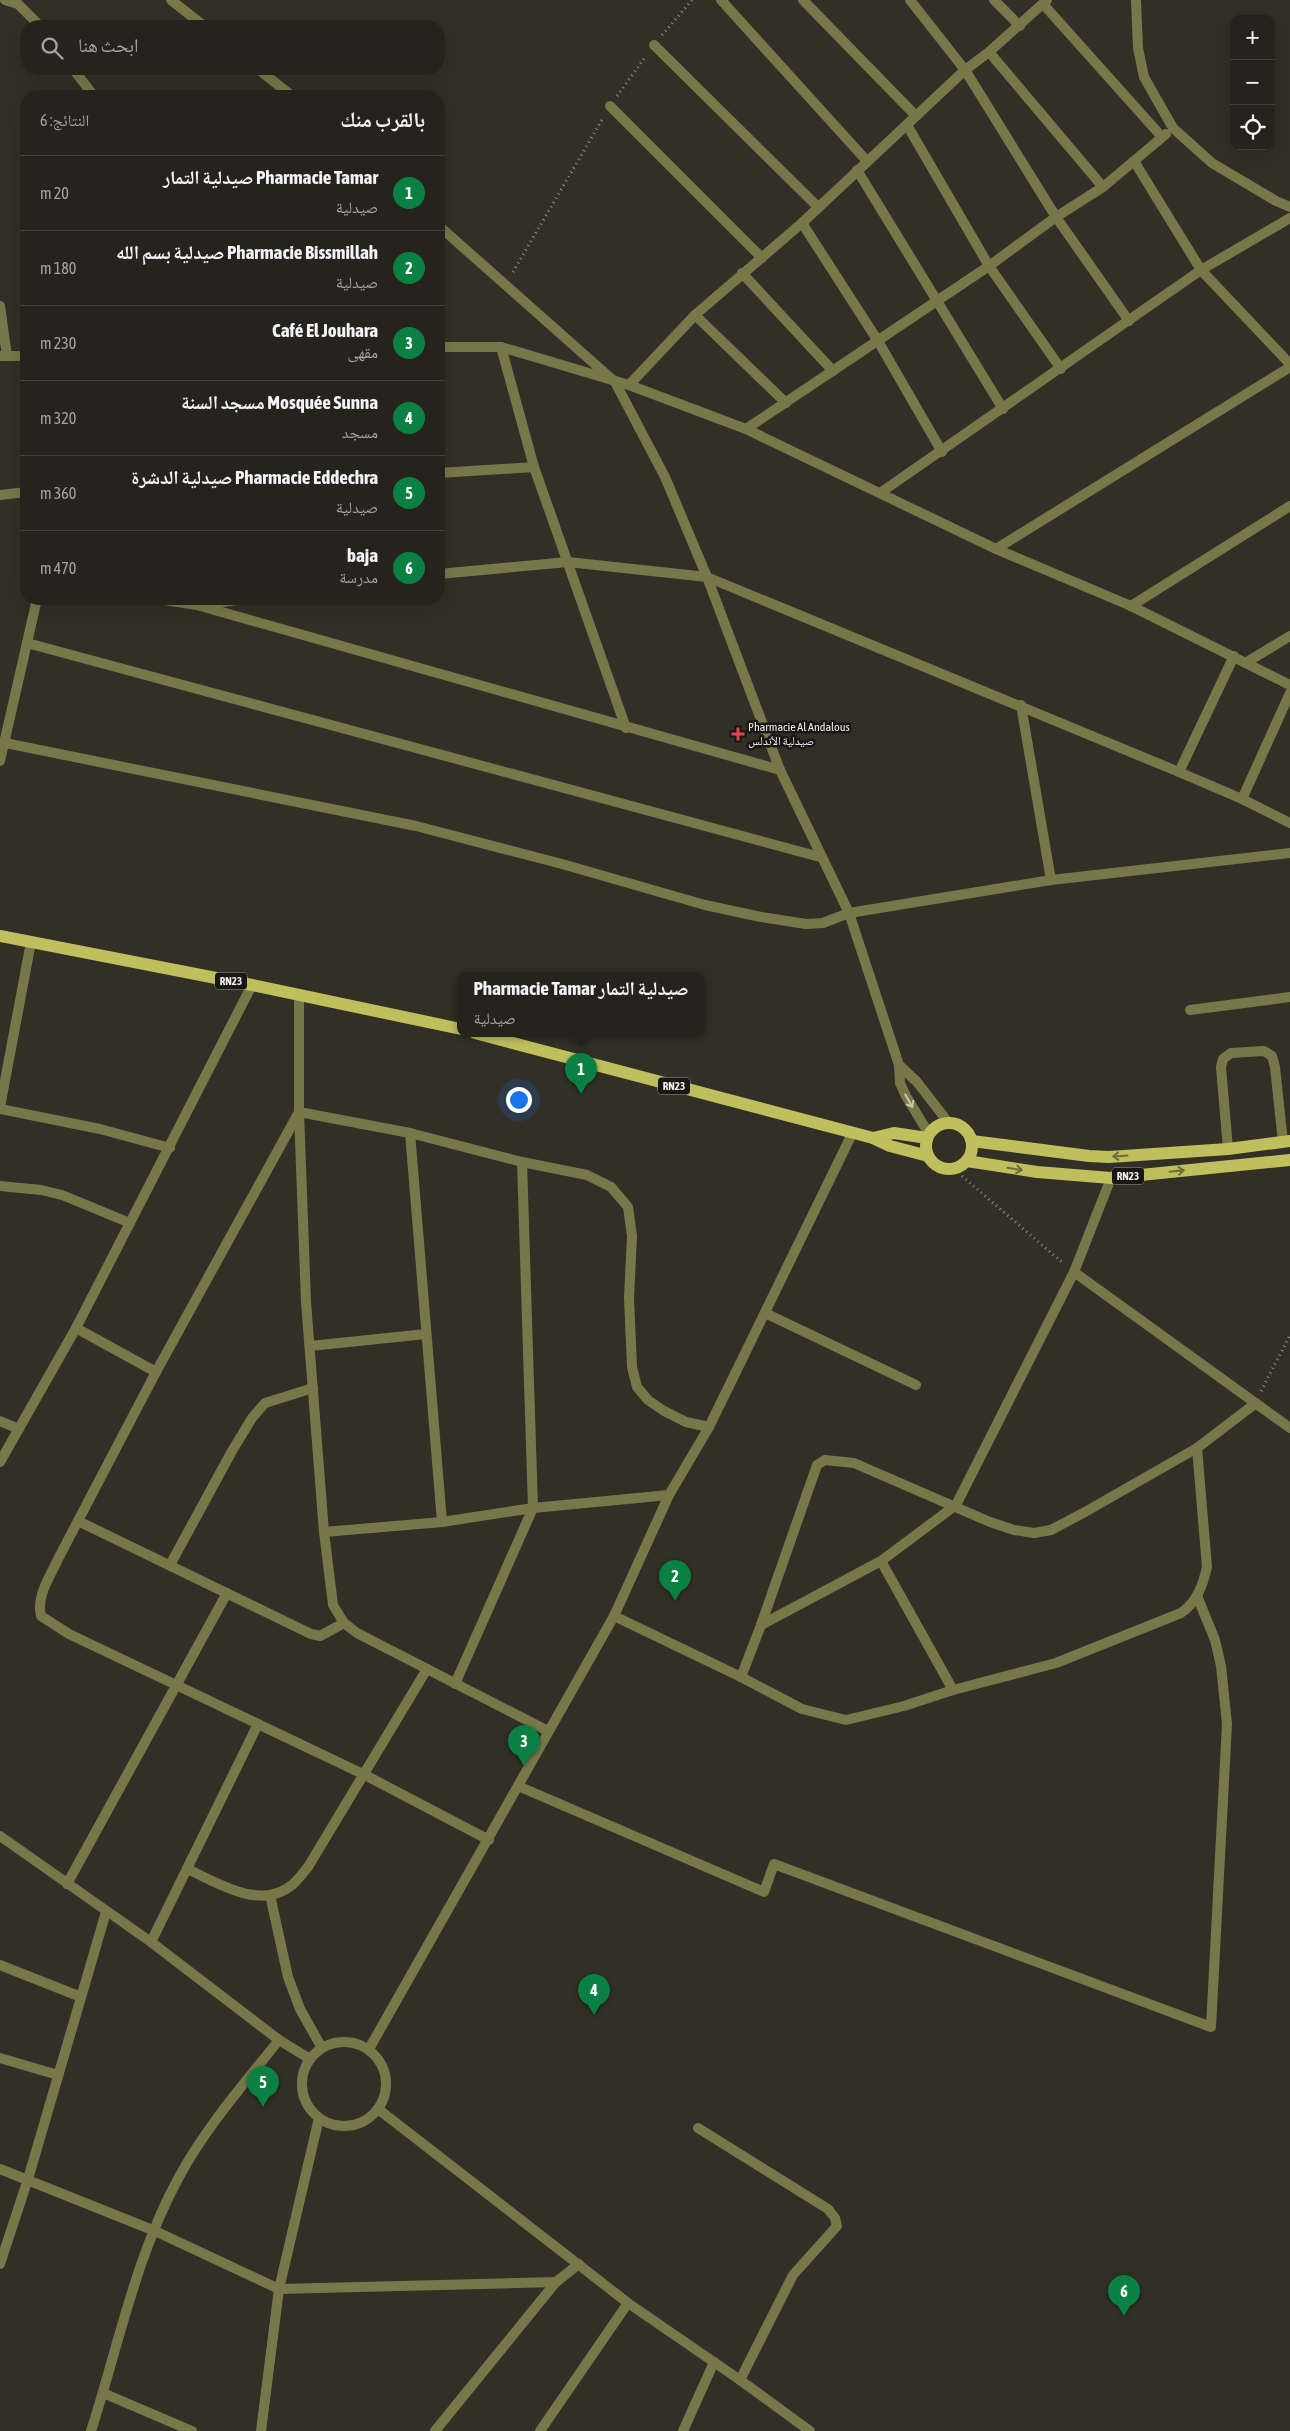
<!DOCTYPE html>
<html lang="ar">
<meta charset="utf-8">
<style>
body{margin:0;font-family:"Asap Condensed","Noto Naskh Arabic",sans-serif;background:#322f29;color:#f1f3f6;direction:rtl}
.controls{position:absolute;right:15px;top:15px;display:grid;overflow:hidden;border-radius:10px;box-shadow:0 5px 20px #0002}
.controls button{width:45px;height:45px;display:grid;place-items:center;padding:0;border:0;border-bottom:1px solid #42403b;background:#26231c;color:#f1f3f6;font:25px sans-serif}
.you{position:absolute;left:518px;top:1099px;width:18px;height:18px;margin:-12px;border:4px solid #fff;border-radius:50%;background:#1a73e8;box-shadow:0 0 0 8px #1a73e833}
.badge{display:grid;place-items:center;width:32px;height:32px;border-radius:50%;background:#0b8043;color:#fff;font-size:16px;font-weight:700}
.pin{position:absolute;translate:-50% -41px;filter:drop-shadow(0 1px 2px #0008)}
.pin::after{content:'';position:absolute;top:26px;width:18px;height:15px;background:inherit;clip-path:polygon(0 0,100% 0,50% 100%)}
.popup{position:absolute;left:457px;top:972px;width:248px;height:65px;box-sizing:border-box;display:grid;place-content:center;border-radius:10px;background:#26231c;filter:drop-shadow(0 1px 4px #0005);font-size:16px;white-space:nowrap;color:#a4a4a3}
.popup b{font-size:19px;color:#f1f3f6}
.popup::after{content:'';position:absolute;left:50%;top:100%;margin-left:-10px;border:10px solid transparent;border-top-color:#26231c}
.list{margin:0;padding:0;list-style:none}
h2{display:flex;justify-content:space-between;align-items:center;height:65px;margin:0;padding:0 20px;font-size:21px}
h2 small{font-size:16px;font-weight:400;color:#a4a4a3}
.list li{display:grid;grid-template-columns:32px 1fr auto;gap:15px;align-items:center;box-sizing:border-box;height:75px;padding:0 20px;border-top:1px solid #42403b}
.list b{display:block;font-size:19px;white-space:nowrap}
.list p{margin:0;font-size:16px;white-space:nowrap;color:#a4a4a3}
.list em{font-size:16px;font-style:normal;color:#a4a4a3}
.icon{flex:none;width:28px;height:28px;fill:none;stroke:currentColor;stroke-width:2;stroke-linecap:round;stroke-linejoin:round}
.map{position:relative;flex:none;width:1290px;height:2431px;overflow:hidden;direction:ltr}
.search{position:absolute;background:#26231c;box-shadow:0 5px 20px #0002;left:20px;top:20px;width:425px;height:55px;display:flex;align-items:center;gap:12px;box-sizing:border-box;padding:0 18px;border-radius:20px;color:#a4a4a3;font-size:19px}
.panel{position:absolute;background:#26231c;box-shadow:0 5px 20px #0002;left:20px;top:90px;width:425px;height:515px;border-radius:20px;direction:rtl}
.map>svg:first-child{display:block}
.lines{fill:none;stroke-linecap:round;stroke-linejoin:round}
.path{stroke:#918e87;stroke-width:3;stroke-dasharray:1 4;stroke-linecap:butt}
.service{stroke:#77784a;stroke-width:10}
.minor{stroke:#77784a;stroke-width:10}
.primary{stroke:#bfc05d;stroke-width:12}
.oneway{stroke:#c6c5b1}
.oneway2{stroke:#6c6c38}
.health-dot{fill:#e0444e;stroke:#191713;stroke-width:2}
.labels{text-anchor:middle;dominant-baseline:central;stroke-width:5;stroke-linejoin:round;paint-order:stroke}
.shield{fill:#191713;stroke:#b0aea8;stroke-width:1}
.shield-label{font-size:11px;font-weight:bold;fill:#f0eee8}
.poi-label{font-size:12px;fill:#f0eee8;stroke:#191713;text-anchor:start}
</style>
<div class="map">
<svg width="1290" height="2431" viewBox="0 0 1290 2431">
<rect width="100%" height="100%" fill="#322f26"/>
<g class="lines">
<!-- path -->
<g class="path">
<path d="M662,35L692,0"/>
<path d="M617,96L646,56"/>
<path d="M513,272L603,118"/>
<path d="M962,1176L1064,1264"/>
<path d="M1261,1391L1290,1335"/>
</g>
<!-- service -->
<g class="service">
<path d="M1228,1149L1221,1067L1223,1059L1231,1053L1264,1051L1272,1056L1275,1067L1283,1142"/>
<path d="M765,1313L916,1385"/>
</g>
<!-- minor -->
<g class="minor">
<path d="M5,0L18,4L40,26"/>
<path d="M171,0L204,26"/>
<path d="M721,0L866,160"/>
<path d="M803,0L916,116"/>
<path d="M910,0L965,70L1056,217L1129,321"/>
<path d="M994,0L1020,26"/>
<path d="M1136,0L1138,48L1144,77L1173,128L1212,163L1276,201L1290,207"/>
<path d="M1043,4L1162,137"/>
<path d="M654,45L818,207"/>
<path d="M989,52L1103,187"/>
<path d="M73,69L94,96"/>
<path d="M258,69L292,96"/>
<path d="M610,106L762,258"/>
<path d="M907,125L989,266L1061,369"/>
<path d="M1134,161L1166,134"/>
<path d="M857,170L1003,409"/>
<path d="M802,223L878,341L942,452"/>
<path d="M439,226L615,382L665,477L707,577L780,770L849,913L899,1065L900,1083L906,1096L929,1134"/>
<path d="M742,273L833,371"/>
<path d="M0,306L7,356"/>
<path d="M695,315L786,403"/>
<path d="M439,347H501L629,385L746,429L996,549L1131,606L1290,685"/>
<path d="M501,347L534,467L626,728"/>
<path d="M0,356H26"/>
<path d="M629,385L695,315L802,223L965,70L989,52L1047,0"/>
<path d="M746,429L989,266L1056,217L1103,187L1134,161L1201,270L1290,364"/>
<path d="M439,473L534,467"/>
<path d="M880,493L1201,270L1290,218"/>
<path d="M0,495L26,492"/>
<path d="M996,549L1290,367"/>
<path d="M439,574L568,562L707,577L1179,772L1242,799L1290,823"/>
<path d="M158,599L197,605L780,770"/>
<path d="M202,605L243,599"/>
<path d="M1131,606L1290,506"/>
<path d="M27,643L820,857"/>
<path d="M1247,662L1290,636"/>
<path d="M1021,705L1051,880"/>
<path d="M0,742L416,826L562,864L705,905L761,917L806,924L823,923L849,913L1051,880L1290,853"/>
<path d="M0,761L37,599"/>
<path d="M1179,772L1234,656"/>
<path d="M1242,799L1290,693"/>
<path d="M299,995V1112L306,1302L324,1532L333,1605L344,1623L357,1633L548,1731"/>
<path d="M1190,1010L1290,997"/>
<path d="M899,1065L917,1082L948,1122"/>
<path d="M0,1107L31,942"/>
<path d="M0,1109L100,1129L170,1148"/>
<path d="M410,1133L442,1522"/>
<path d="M0,1186L41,1190L62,1195L130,1223"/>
<path d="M1074,1272L1290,1428"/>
<path d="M76,1328L156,1372"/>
<path d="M310,1346L426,1334"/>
<path d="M0,1421L19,1429"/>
<path d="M0,1462L76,1328L252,985"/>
<path d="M78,1521L311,1634L320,1636L344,1623"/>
<path d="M324,1532L442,1522L533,1508L669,1495"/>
<path d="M881,1561L953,1690"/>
<path d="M170,1565L232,1451L252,1418L265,1403L313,1388"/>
<path d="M614,1616L741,1677L761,1625L881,1561L956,1505L1074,1272L1111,1178"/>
<path d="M761,1625L817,1465L825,1460L854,1463L990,1522L1014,1530L1034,1533L1051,1530L1085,1512L1197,1448L1256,1403"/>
<path d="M741,1677L802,1709L846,1720L904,1706L953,1690L1056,1663L1181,1613C1197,1602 1203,1585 1207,1567L1197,1448"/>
<path d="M455,1684L533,1508L522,1162"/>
<path d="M518,1786L764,1892L774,1864L1211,2027L1227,1724L1221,1666L1215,1640L1197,1596"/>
<path d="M0,1836L151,1942L279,2040L310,2059"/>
<path d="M489,1840L365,1775L69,1634L41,1616C36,1596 50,1577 58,1559L156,1372L299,1112L410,1133L522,1162L587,1175L611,1187L628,1207L632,1236L629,1298L632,1367L637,1387L648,1400L664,1411L686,1422L709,1427"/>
<path d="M187,1869C219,1883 260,1911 292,1885C298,1880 303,1873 308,1867L427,1669"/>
<path d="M67,1884L227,1593"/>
<path d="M270,1895L288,1977L300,2009L322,2048"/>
<path d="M151,1942L258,1724"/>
<path d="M0,1965L81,1997"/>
<circle cx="344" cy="2084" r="42"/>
<path d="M369,2049L614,1616L669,1495L709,1427L852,1134"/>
<path d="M0,2058L58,2075"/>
<path d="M378,2109L628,2303L740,2380L810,2431"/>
<path d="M698,2128L828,2209L835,2218L837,2226L793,2275L740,2380"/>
<path d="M0,2169L155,2231L279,2289L556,2282L579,2264"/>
<path d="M0,2264L28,2179L106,1912"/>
<path d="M103,2393L192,2431"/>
<path d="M91,2431C118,2347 136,2255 179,2177C206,2127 244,2084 279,2040"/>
<path d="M261,2431L279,2289L319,2118"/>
<path d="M435,2431L556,2282"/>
<path d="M540,2431L628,2303"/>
<path d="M683,2431L714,2362"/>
</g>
<!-- primary -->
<g class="primary">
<path d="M0,936L252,985L461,1029"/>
<path d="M475,1033L873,1138L890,1146L928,1156"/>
<circle cx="949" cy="1146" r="23"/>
<path d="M873,1138L894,1133L927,1138"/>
<path d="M972,1141L1089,1156L1109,1157L1228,1149L1290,1141"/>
<path d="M967,1161L1037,1172L1111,1178L1290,1160"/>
</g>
</g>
<!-- one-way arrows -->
<defs><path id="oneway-shaft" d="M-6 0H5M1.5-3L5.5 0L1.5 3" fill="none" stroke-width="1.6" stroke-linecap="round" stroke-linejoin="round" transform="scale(1.25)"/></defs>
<use class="oneway" href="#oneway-shaft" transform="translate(909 1101) rotate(60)"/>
<g class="oneway2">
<use href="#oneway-shaft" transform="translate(1120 1156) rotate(176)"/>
<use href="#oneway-shaft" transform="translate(1015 1169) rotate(9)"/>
<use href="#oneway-shaft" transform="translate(1177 1171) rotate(-6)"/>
</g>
<!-- markers -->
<path class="health-dot" d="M735.5 726.5h5v5h5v5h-5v5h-5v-5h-5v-5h5z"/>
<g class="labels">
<!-- shield labels -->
<g class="shield">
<rect x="215" y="972.5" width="32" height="17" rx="4"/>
<rect x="658" y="1077.5" width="32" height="17" rx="4"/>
<rect x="1112" y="1167.5" width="32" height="17" rx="4"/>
</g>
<g class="shield-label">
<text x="231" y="981">RN23</text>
<text x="674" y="1086">RN23</text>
<text x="1128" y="1176">RN23</text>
</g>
<!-- poi labels -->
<g class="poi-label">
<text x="748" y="727">Pharmacie Al Andalous<tspan x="748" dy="14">صيدلية الأندلس</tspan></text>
</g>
</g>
</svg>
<div class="controls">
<button>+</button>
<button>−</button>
<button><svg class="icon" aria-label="locate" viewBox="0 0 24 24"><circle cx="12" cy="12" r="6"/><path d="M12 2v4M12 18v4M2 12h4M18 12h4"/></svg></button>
</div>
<div class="you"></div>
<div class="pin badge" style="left:581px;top:1094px">1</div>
<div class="popup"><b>Pharmacie Tamar صيدلية التمار</b>صيدلية</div>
<div class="pin badge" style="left:675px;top:1601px">2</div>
<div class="pin badge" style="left:524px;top:1766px">3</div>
<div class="pin badge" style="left:594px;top:2015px">4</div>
<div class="pin badge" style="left:263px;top:2107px">5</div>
<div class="pin badge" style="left:1124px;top:2316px">6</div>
<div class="search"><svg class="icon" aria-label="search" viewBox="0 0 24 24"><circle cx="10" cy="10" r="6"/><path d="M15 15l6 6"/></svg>ابحث هنا</div>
<section class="panel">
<h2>بالقرب منك<small>النتائج: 6</small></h2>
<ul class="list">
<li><span class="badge">1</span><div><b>Pharmacie Tamar صيدلية التمار</b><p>صيدلية</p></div><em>20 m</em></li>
<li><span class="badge">2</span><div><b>Pharmacie Bissmillah صيدلية بسم الله</b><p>صيدلية</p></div><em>180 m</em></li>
<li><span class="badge">3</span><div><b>Café El Jouhara</b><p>مقهى</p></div><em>230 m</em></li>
<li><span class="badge">4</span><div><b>Mosquée Sunna مسجد السنة</b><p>مسجد</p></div><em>320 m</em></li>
<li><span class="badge">5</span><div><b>Pharmacie Eddechra صيدلية الدشرة</b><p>صيدلية</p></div><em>360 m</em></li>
<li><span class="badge">6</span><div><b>baja</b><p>مدرسة</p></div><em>470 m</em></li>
</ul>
</section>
</div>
